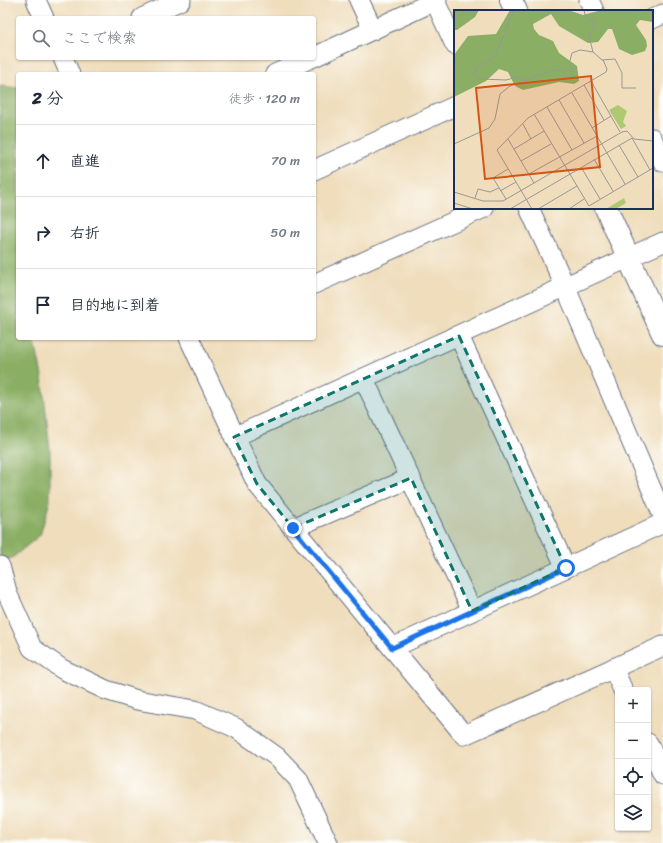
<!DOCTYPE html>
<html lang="ja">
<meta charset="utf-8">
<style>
body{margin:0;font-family:Sriracha,"Klee One",sans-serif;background:#f6f6f7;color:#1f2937}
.controls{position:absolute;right:12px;bottom:12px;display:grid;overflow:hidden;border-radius:4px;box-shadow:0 1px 3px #0004}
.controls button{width:36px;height:36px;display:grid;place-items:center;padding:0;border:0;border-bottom:1px solid #e0e1e3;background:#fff;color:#1f2937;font:20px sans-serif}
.stop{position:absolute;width:12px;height:12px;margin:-9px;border:3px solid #1a73e8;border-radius:50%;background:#fff}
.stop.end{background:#1a73e8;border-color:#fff;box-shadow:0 1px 4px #0008}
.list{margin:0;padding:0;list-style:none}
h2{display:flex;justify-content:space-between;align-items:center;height:52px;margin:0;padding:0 16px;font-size:17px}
h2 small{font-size:13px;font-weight:400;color:#747a83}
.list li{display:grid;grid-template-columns:26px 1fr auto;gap:12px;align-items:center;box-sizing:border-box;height:72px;padding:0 16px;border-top:1px solid #e0e1e3}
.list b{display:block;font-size:15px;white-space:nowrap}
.list em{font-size:13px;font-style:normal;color:#747a83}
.icon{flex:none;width:22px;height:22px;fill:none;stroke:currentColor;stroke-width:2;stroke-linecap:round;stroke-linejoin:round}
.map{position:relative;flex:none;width:663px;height:843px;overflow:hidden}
.search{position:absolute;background:#fff;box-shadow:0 1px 3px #0004;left:16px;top:16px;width:300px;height:44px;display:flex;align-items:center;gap:10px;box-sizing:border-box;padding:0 14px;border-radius:4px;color:#747a83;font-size:15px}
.panel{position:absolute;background:#fff;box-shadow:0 1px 3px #0004;left:16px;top:72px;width:300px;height:268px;border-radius:4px}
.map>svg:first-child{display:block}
.forest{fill:#8aae63;stroke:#526e60}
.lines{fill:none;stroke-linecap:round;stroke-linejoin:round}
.street-casing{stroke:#656c7f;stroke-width:21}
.secondary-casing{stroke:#656c7f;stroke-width:24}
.street{stroke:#fff;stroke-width:19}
.secondary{stroke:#fff;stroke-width:22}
.route{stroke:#1a73e8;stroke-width:5}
.marked{fill:#0f766e;fill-opacity:0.2;stroke:#0f766e;stroke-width:3;stroke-dasharray:8 5;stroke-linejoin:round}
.inset-road{fill:none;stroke:#9a9796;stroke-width:1}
.view{fill:#d45514;fill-opacity:0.15;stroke:#d45514;stroke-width:2}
.inset-edge{fill:none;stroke:#1b2f5e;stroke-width:2}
</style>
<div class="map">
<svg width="663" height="843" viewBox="0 0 663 843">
<rect width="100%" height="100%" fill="#fdfcf7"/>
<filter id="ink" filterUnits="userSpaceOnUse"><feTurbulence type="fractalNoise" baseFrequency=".025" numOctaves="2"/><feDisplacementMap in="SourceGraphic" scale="8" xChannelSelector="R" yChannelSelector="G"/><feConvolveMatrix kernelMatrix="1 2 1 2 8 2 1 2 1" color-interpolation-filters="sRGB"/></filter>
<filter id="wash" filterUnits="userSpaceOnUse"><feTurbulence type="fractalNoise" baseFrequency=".012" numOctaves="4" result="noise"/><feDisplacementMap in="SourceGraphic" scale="16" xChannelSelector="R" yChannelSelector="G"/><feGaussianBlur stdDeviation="0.9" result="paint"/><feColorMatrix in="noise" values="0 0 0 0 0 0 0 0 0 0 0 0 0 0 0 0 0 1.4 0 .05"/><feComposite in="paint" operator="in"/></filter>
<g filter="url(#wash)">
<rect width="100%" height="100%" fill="#efddbb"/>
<!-- forest -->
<path class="forest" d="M0,86L18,88V338H34L42,376L50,450V501L40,535L12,558L0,561Z"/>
</g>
<g filter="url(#ink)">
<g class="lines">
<defs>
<g id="street">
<path d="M36,0L44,18"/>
<path d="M359,0L373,30"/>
<path d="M589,0L594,11"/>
<path d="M435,1L455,45"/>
<path d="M142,18L181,0"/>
<path d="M652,19L663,14"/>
<path d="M314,57L437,0"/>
<path d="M63,58L70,74"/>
<path d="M275,74L311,58"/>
<path d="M652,138L663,162"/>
<path d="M314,170L455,106"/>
<path d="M529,208L565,286L663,516"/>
<path d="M314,284L484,208"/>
<path d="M459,336L566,568"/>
<path d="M189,338L257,484L464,735L663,646"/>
<path d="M364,379L472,611"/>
<path d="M234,437L663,242"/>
<path d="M293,528L411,478"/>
<path d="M0,566L8,595L32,648L62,669L106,690L137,700L195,710L236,728L277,757L298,779L328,843"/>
<path d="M392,648L663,523"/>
<path d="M613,668L623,690"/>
<path d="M648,743L663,775"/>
</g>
<g id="secondary">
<path d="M511,0L516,11"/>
<path d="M606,208L663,334"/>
</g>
</defs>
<!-- street casing -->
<use href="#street" class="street-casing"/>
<!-- secondary casing -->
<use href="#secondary" class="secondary-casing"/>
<!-- street -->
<use href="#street" class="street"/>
<!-- secondary -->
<use href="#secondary" class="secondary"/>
</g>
</g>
<g class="lines" filter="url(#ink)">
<!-- route -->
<path class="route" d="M293,528L392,648L566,568"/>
</g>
<!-- marked area -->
<path class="marked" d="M459,336L566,568L472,611L411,478L293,528L257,484L234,437Z"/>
<!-- overview -->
<g transform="translate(454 10)">
<rect width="199" height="199" fill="#efddbb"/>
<path d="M164,95L173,101L169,112L172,116L167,119L155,100ZM170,188L172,193L162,199H152Z" fill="#aeca71"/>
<path d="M0,0H25L21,7L3,20H0ZM56,0H114L129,5L148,0H199V12L186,10L182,15L192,30L193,36L191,41L178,45L165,39L158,19H154L144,32L134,33L105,16L97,4L79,14L80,19L85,25L99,31L105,43L123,56L125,71L120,74L105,72L69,80L61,76L54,62L45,59L32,71L0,87V45L14,26L42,24Z" fill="#8aae63"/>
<path class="inset-road" d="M60,0L41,46L23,58L20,64L27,69L52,70L64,67L71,70M130,0L132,9L142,11L135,26L139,42M0,10L12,0M137,71L166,122M130,75L150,110M118,83L171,174M105,90L130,133M93,97L118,140M80,104L135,196L199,158M69,114L77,129M138,118L157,106M54,129L80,173M0,134L35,118L41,109L46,84L56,76L100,60H109L112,67H117L119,61L115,54L118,43L126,40L139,42L148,50L161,49L168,63V78H182M165,135L184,167M60,139L90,121M140,149L159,181M67,151L97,134M127,157L146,189M75,164L143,126M46,181L62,172M0,182L29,191H49L168,122L173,121L180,129L199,131M21,188L24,179L36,182L45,178M52,189L39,168L54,159M0,193L19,199M56,199L178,128L196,160M78,199L43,140L74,108L152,62L153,59L149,50M84,199L123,176M115,199L130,189"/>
<path class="view" d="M137,66L146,157L31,169L22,78Z"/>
<rect width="199" height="199" class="inset-edge"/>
</g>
</svg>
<div class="controls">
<button>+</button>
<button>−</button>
<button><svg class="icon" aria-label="locate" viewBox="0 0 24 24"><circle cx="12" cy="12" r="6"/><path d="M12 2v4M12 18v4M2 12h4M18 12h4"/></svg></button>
<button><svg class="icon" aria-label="layers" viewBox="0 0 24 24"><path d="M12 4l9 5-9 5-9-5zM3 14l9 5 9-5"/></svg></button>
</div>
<div class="stop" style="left:566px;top:568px"></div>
<div class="stop end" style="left:293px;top:528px"></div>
<div class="search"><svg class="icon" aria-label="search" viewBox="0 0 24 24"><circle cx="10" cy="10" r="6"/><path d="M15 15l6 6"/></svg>ここで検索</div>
<section class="panel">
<h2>2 分<small>徒歩 · 120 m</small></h2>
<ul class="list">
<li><svg class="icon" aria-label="ahead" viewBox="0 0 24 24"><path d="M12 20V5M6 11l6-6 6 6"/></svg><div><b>直進</b></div><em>70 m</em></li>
<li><svg class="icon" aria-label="right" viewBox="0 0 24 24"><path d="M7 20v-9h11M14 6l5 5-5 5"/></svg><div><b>右折</b></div><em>50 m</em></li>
<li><svg class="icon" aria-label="arrive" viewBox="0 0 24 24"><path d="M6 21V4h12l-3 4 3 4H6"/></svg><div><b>目的地に到着</b></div></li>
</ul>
</section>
</div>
